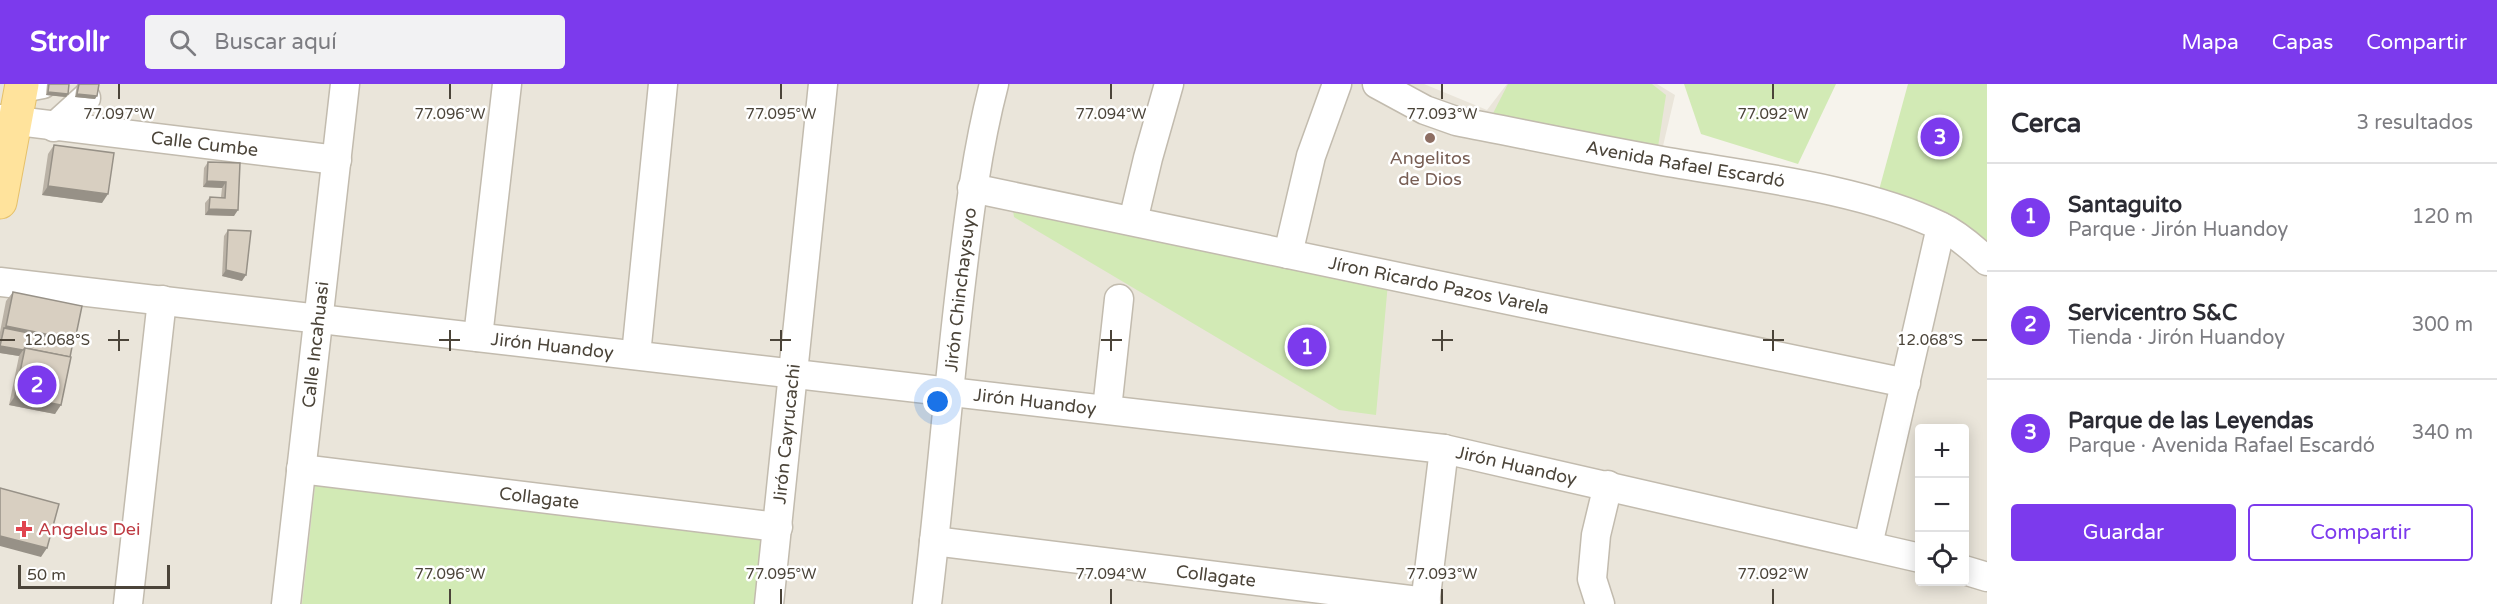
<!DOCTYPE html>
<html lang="es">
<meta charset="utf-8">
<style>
body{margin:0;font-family:"Varela Round",sans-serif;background:#f2f2f3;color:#2b2b33}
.controls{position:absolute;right:18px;bottom:18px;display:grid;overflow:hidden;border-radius:6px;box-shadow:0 3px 15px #0003}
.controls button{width:54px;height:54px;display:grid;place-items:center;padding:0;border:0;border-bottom:2px solid #e1e1e2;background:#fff;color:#2b2b33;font:30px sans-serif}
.scale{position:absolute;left:18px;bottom:15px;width:152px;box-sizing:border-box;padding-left:6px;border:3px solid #4b4439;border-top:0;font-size:16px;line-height:21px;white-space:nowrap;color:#4b4439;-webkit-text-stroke:4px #fff;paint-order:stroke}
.you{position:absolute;left:938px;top:318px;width:21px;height:21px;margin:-15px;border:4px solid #fff;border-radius:50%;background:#1a73e8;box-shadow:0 0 0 9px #1a73e833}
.badge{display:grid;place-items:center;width:39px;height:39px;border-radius:50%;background:#7c3aed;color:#fff;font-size:20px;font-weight:700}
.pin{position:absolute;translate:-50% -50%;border:3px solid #fff;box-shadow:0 2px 6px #0006}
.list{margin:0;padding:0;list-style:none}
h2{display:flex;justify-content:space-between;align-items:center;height:78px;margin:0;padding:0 24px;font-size:26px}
h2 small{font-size:20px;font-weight:400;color:#7c7c81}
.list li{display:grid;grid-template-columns:39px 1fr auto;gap:18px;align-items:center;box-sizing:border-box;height:108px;padding:0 24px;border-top:2px solid #e1e1e2}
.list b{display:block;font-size:22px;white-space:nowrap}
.list p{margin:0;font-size:20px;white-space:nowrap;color:#7c7c81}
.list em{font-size:20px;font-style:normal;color:#7c7c81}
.actions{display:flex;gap:12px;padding:18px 24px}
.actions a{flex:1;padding:14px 0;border:2px solid #7c3aed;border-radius:6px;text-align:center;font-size:21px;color:#7c3aed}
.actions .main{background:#7c3aed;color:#fff}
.icon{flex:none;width:33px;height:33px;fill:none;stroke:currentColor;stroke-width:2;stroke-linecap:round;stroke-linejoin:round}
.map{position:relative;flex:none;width:1987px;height:520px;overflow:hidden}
header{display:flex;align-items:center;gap:36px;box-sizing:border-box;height:84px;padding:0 30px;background:#7c3aed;color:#fff}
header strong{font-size:28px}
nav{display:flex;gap:33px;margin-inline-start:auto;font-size:21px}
.search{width:420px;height:54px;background:#f2f2f3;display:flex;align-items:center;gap:15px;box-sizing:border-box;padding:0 21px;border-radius:6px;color:#7c7c81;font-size:22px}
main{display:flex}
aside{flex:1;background:#fff}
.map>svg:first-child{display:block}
.residential{fill:#eae5da;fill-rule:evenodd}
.green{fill:#d2eab5}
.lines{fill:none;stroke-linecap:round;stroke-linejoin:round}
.minor-casing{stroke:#c2bbae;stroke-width:31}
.major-casing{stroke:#e6c16a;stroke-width:35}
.minor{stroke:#fff;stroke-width:28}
.major{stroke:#ffe39c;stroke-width:33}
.wall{fill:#bab2a6}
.shaded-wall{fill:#979187}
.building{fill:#d8cfc1;stroke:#979187;stroke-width:1.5}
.ticks{fill:none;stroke:#4b4439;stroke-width:2}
.education-dot{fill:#8d6e63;stroke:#fff;stroke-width:2}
.health-dot{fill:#e0444e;stroke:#fff;stroke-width:2}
.labels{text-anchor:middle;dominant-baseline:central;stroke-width:5;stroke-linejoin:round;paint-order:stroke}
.street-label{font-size:18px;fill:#4b4439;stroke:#fff}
.education-label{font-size:18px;fill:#785e54;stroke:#fff}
.health-label{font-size:18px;fill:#be3a42;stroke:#fff;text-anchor:start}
.ticks-label{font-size:15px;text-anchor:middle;fill:#4b4439;stroke:#fff;stroke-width:5;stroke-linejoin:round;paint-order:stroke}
</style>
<header>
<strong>Strollr</strong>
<div class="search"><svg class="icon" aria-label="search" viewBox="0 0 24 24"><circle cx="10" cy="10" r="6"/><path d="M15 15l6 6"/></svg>Buscar aquí</div>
<nav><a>Mapa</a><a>Capas</a><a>Compartir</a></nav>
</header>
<main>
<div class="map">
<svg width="1987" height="520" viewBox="0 0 1987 520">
<rect width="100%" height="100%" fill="#f6f3ec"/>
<!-- residential -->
<path class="residential" d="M0,0H1424L1487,26L1507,0H1657L1675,11L1663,62L1879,106L1977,149L1987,158V520H0ZM1920,344H1964V498H1920Z"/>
<!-- green -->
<g class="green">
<path d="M1508,0H1652L1666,11L1656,76L1486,43Z"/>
<path d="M1684,0H1836L1798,80L1701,50Z"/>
<path d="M1908,0H1987V158L1976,149L1879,106Z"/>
<path d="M1012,120L1388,199L1376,331L1339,326L1014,133Z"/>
<path d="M316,393L767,450L757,520H302Z"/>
</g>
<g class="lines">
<defs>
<g id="minor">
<path id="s1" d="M1377,0L1425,26L1456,37C1523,50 1590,64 1657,76C1745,92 1859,103 1940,142C1957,150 1973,164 1987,177"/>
<path d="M22,4L43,0"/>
<path id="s2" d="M0,35L337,76"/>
<path d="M54,43L86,14"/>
<path id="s3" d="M972,104L1906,299"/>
<path d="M1133,137L1148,74L1169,0"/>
<path d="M1288,170L1311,72L1337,0"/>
<path id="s4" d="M0,198L1444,365L1920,474"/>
<path d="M478,253L507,0"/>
<path d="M636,271L663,0"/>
<path d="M1107,325L1119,215"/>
<path id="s5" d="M301,385L778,443"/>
<path id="s6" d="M934,457L1426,518"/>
<path d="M1868,461L1941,143"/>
<path d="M1964,486L1987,493"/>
<path d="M128,520L162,216"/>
<path id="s7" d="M286,520L345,0"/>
<path id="s8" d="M769,520L823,0"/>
<path id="s9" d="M927,520C940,413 948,305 961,198C969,131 977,65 994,0"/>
<path d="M1425,520L1444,365"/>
<path d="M1600,520L1592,495L1596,451L1608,401"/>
</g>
<path id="major" d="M0,118L22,0"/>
</defs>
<!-- minor casing -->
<use href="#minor" class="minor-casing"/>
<!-- major casing -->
<use href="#major" class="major-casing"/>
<!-- minor -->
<use href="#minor" class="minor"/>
<!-- major -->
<use href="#major" class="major"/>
</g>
<!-- wall -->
<g class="wall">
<path d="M47,0H69L68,10L66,13L46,11Z"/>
<path d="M77,0H99L95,15L75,13Z"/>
<path d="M54,61L102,119L42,111L48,70Z"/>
<path d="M208,78L240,79L234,132L205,131V119L210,113H221L222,104L203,103L204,84Z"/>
<path d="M228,146L242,197L222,192L224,152Z"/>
<path d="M13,208L75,256L73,258L55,330L9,321L19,272L0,269V248L6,217Z"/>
</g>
<!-- shaded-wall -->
<g class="shaded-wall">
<path d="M48,8L68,10L66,13L46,11Z"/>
<path d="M77,10L97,12L95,15L75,13Z"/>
<path d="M207,97L226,98L222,104L203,103Z"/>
<path d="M48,102L108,110L102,119L42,111Z"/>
<path d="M209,125L238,126L234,132L205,131Z"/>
<path d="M226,186L246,191L242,197L222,192Z"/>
<path d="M6,242L75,256L69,264L4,244Z"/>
<path d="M0,262L23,266L19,272L0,269Z"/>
<path d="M15,312L61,321L55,330L9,321Z"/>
<path d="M0,452L47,464L41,473L0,462Z"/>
</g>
<!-- building -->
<g class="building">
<path d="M49,0H69L68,10L48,8Z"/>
<path d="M79,0H99L97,12L77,10Z"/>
<path d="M54,61L114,69L108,110L48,102Z"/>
<path d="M208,78L240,79L238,126L209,125L210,113L225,114L226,98L207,97Z"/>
<path d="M228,146L251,147L246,191L226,186Z"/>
<path d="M13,208L82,222L75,256L6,242Z"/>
<path d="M4,244L73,258L70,273L25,264L23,266L0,262Z"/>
<path d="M25,264L71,273L61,321L15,312Z"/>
<path d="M0,404L59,420L47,464L0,452Z"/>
</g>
<!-- ticks -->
<path class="ticks" d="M119,0V15M450,0V15M781,0V15M1111,0V15M1442,0V15M1773,0V15M119,246V267M450,246V267M781,246V267M1111,246V267M1442,246V267M1773,246V267M0,256H15M108,256H129M439,256H460M770,256H791M1101,256H1122M1432,256H1453M1763,256H1784M1972,256H1987M450,505V520M781,505V520M1111,505V520M1442,505V520M1773,505V520"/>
<!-- markers -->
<circle class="education-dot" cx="1430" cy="54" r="6"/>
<path class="health-dot" d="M21 436h6v6h6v6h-6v6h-6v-6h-6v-6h6z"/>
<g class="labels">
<!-- street labels -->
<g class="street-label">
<text stroke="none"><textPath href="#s2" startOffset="206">Calle Cumbe</textPath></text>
<text stroke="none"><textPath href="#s1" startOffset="321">Avenida Rafael Escardó</textPath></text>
<text stroke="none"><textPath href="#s3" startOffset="477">Jíron Ricardo Pazos Varela</textPath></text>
<text stroke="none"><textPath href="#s9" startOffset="316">Jirón Chinchaysuyo</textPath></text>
<text stroke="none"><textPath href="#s7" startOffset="261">Calle Incahuasi</textPath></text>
<text stroke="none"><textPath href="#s4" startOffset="556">Jirón Huandoy</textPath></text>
<text stroke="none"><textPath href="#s4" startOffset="1042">Jirón Huandoy</textPath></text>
<text stroke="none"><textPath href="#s8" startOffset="171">Jirón Cayrucachi</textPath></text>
<text stroke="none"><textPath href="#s4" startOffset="1528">Jirón Huandoy</textPath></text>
<text stroke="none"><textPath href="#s5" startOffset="240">Collagate</textPath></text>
<text stroke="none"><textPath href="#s6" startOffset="284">Collagate</textPath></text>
</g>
<!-- education labels -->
<g class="education-label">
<text x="1430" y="74">Angelitos<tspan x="1430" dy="21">de Dios</tspan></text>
</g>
<!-- health labels -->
<g class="health-label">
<text x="38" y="445">Angelus Dei</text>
</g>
</g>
<g class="ticks-label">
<text x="119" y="35">77.097°W</text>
<text x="450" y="35">77.096°W</text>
<text x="781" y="35">77.095°W</text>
<text x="1111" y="35">77.094°W</text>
<text x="1442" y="35">77.093°W</text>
<text x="1773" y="35">77.092°W</text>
<text x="57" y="261">12.068°S</text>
<text x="1930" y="261">12.068°S</text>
<text x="450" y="495">77.096°W</text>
<text x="781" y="495">77.095°W</text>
<text x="1111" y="495">77.094°W</text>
<text x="1442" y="495">77.093°W</text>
<text x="1773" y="495">77.092°W</text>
</g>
</svg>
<div class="controls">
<button>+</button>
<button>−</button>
<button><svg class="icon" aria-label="locate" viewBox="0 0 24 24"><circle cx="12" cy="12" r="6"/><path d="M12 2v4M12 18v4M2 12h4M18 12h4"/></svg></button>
</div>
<div class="scale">50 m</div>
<div class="you"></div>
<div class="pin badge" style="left:1307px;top:263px">1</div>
<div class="pin badge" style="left:37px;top:301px">2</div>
<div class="pin badge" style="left:1940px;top:53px">3</div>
</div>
<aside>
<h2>Cerca<small>3 resultados</small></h2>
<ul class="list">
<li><span class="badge">1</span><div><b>Santaguito</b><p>Parque · Jirón Huandoy</p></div><em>120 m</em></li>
<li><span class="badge">2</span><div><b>Servicentro S&amp;C</b><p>Tienda · Jirón Huandoy</p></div><em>300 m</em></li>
<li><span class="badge">3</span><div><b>Parque de las Leyendas</b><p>Parque · Avenida Rafael Escardó</p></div><em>340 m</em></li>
</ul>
<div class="actions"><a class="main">Guardar</a><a>Compartir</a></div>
</aside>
</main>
